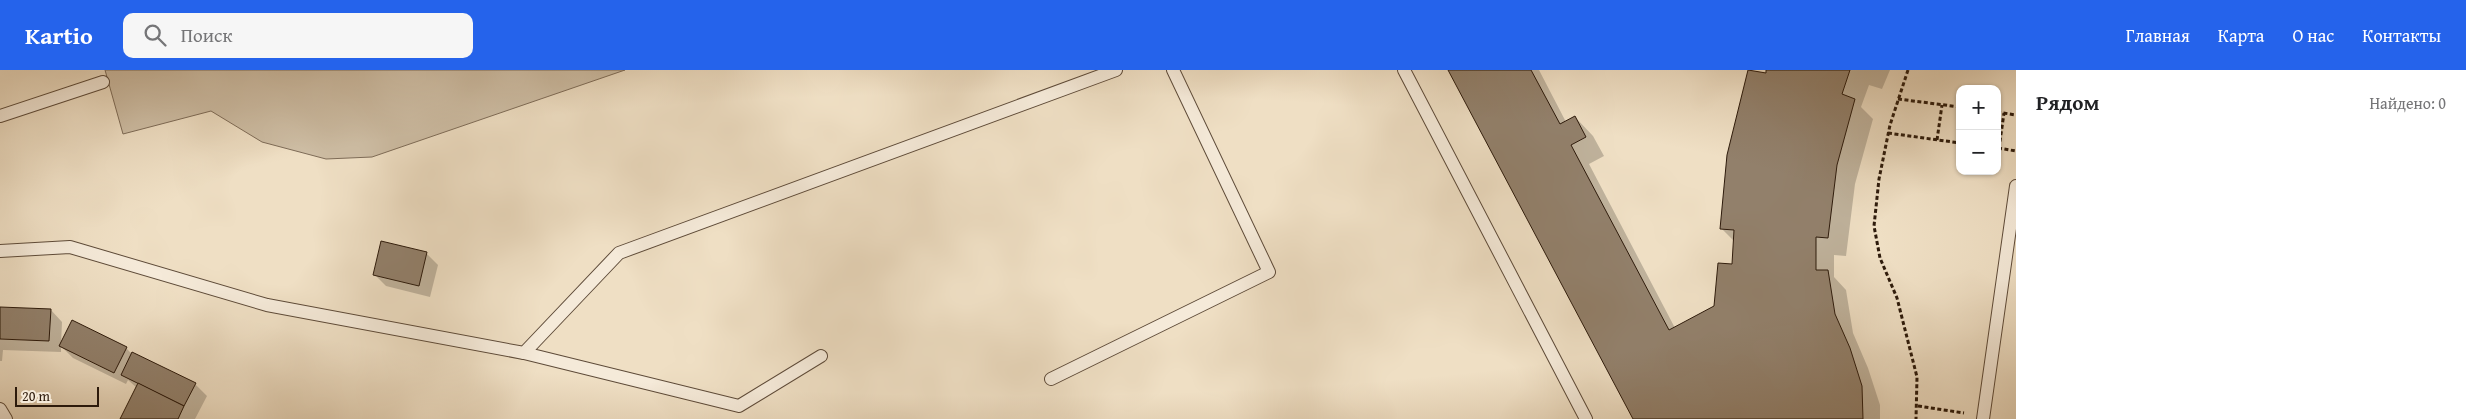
<!DOCTYPE html>
<html lang="ru">
<meta charset="utf-8">
<style>
body{margin:0;font-family:"Gentium Book Plus",serif;background:#f6f6f6;color:#202124}
.controls{position:absolute;right:15px;top:15px;display:grid;overflow:hidden;border-radius:10px;box-shadow:0 1px 4px #0004}
.controls button{width:45px;height:45px;display:grid;place-items:center;padding:0;border:0;border-bottom:1px solid #e0e0e0;background:#fff;color:#202124;font:25px sans-serif}
.scale{position:absolute;left:15px;bottom:12px;width:84px;box-sizing:border-box;padding-left:5px;border:2px solid #2d1a0b;border-top:0;font-size:14px;line-height:18px;white-space:nowrap;color:#2d1a0b;-webkit-text-stroke:4px #f5ead9;paint-order:stroke}
.list{margin:0;padding:0;list-style:none}
h2{display:flex;justify-content:space-between;align-items:center;height:65px;margin:0;padding:0 20px;font-size:21px}
h2 small{font-size:16px;font-weight:400;color:#757577}
.icon{flex:none;width:28px;height:28px;fill:none;stroke:currentColor;stroke-width:2;stroke-linecap:round;stroke-linejoin:round}
.map{position:relative;flex:none;width:2016px;height:349px;overflow:hidden}
header{display:flex;align-items:center;gap:30px;box-sizing:border-box;height:70px;padding:0 25px;background:#2563eb;color:#fff}
header strong{font-size:24px}
nav{display:flex;gap:28px;margin-inline-start:auto;font-size:18px}
.search{width:350px;height:45px;background:#f6f6f6;display:flex;align-items:center;gap:12px;box-sizing:border-box;padding:0 18px;border-radius:10px;color:#757577;font-size:19px}
main{display:flex}
aside{flex:1;background:#fff}
.map>svg:first-child{display:block}
.green{fill:#cebea5;stroke:#7e6c58}
.shadow{fill:#0003}
.building{fill:#92806b;stroke:#2d1a0b}
.lines{fill:none;stroke-linecap:round;stroke-linejoin:round}
.lane-casing{stroke:#5e4b39;stroke-width:14}
.path{stroke:#2d1a0b;stroke-width:3;stroke-dasharray:4 2.5;stroke-linecap:butt}
.lane{stroke:#f5ead9;stroke-width:12}
</style>
<header>
<strong>Kartio</strong>
<div class="search"><svg class="icon" aria-label="search" viewBox="0 0 24 24"><circle cx="10" cy="10" r="6"/><path d="M15 15l6 6"/></svg>Поиск</div>
<nav><a>Главная</a><a>Карта</a><a>О нас</a><a>Контакты</a></nav>
</header>
<main>
<div class="map">
<svg width="2016" height="349" viewBox="0 0 2016 349">
<rect width="100%" height="100%" fill="#efdfc4"/>
<filter id="stains"><feTurbulence type="fractalNoise" baseFrequency=".004" numOctaves="4"/><feColorMatrix values="0 0 0 0 .2 0 0 0 0 .09 0 0 0 0 .02 0 0 0 .5 -.17"/></filter>
<radialGradient id="worn" r=".72"><stop offset=".6" stop-color="#630" stop-opacity="0"/><stop offset="1" stop-color="#630" stop-opacity=".3"/></radialGradient>
<!-- green -->
<path class="green" d="M105,0H625L372,87L326,89L262,72L211,41L123,64Z"/>
<!-- shadow -->
<g class="shadow">
<path d="M1449,0H1539L1566,52L1575,47L1593,66L1604,86L1589,94L1675,258L1716,237L1733,195L1735,172L1721,158L1728,85L1749,0L1767,4L1768,0H1890L1882,19L1869,15L1861,37L1873,49L1855,114L1846,186L1834,185V207L1846,220L1853,263L1868,298L1880,335V349H1634Z"/>
<path d="M426,183L438,195L430,227L386,216L374,204Z"/>
<path d="M0,238L51,240L62,252L61,275L126,278L132,284L195,314L207,326L195,349H122L137,318L128,310L126,314L73,288L61,276V282L3,280L2,291H0Z"/>
</g>
<!-- building -->
<g class="building">
<path d="M1448,0H1531L1560,54L1575,46L1586,67L1571,75L1669,260L1714,236L1718,193L1732,194L1734,160L1720,159L1727,85L1748,0L1766,3V0H1850L1842,24L1855,29L1837,95L1828,168L1816,167V200H1828L1835,244L1850,278L1862,316L1863,349H1633Z"/>
<path d="M381,171L427,182L419,216L373,205Z"/>
<path d="M0,237L51,239L49,271L0,269Z"/>
<path d="M72,250L127,277L114,303L59,276Z"/>
<path d="M132,282L196,313L184,336L121,305Z"/>
<path d="M138,313L184,336L178,349H120Z"/>
</g>
<g class="lines">
<defs>
<g id="lane">
<path d="M1404,0L1586,349"/>
<path d="M0,46L103,12"/>
<path d="M0,181L70,177L267,235L524,283L619,183L1116,0"/>
<path d="M524,283L739,336L821,286"/>
<path d="M1051,309L1269,202L1173,0"/>
<path d="M0,339L6,349"/>
<path d="M1983,349L2016,116"/>
</g>
</defs>
<!-- lane casing -->
<use href="#lane" class="lane-casing"/>
<!-- path -->
<g class="path">
<path d="M1908,0L1890,55L1879,109L1874,156L1880,188L1897,228L1917,307L1916,349"/>
<path d="M1898,29L1960,37"/>
<path d="M1997,42L2016,45"/>
<path d="M1888,63L1960,73"/>
<path d="M1937,70L1942,35"/>
<path d="M1998,78L2016,81"/>
<path d="M1999,78L2004,43"/>
<path d="M1918,336L1964,343"/>
</g>
<!-- lane -->
<use href="#lane" class="lane"/>
</g>
<rect width="100%" height="100%" filter="url(#stains)"/>
<rect width="100%" height="100%" fill="url(#worn)"/>
</svg>
<div class="controls">
<button>+</button>
<button>−</button>
</div>
<div class="scale">20 m</div>
</div>
<aside>
<h2>Рядом<small>Найдено: 0</small></h2>
<ul class="list">
</ul>
</aside>
</main>
